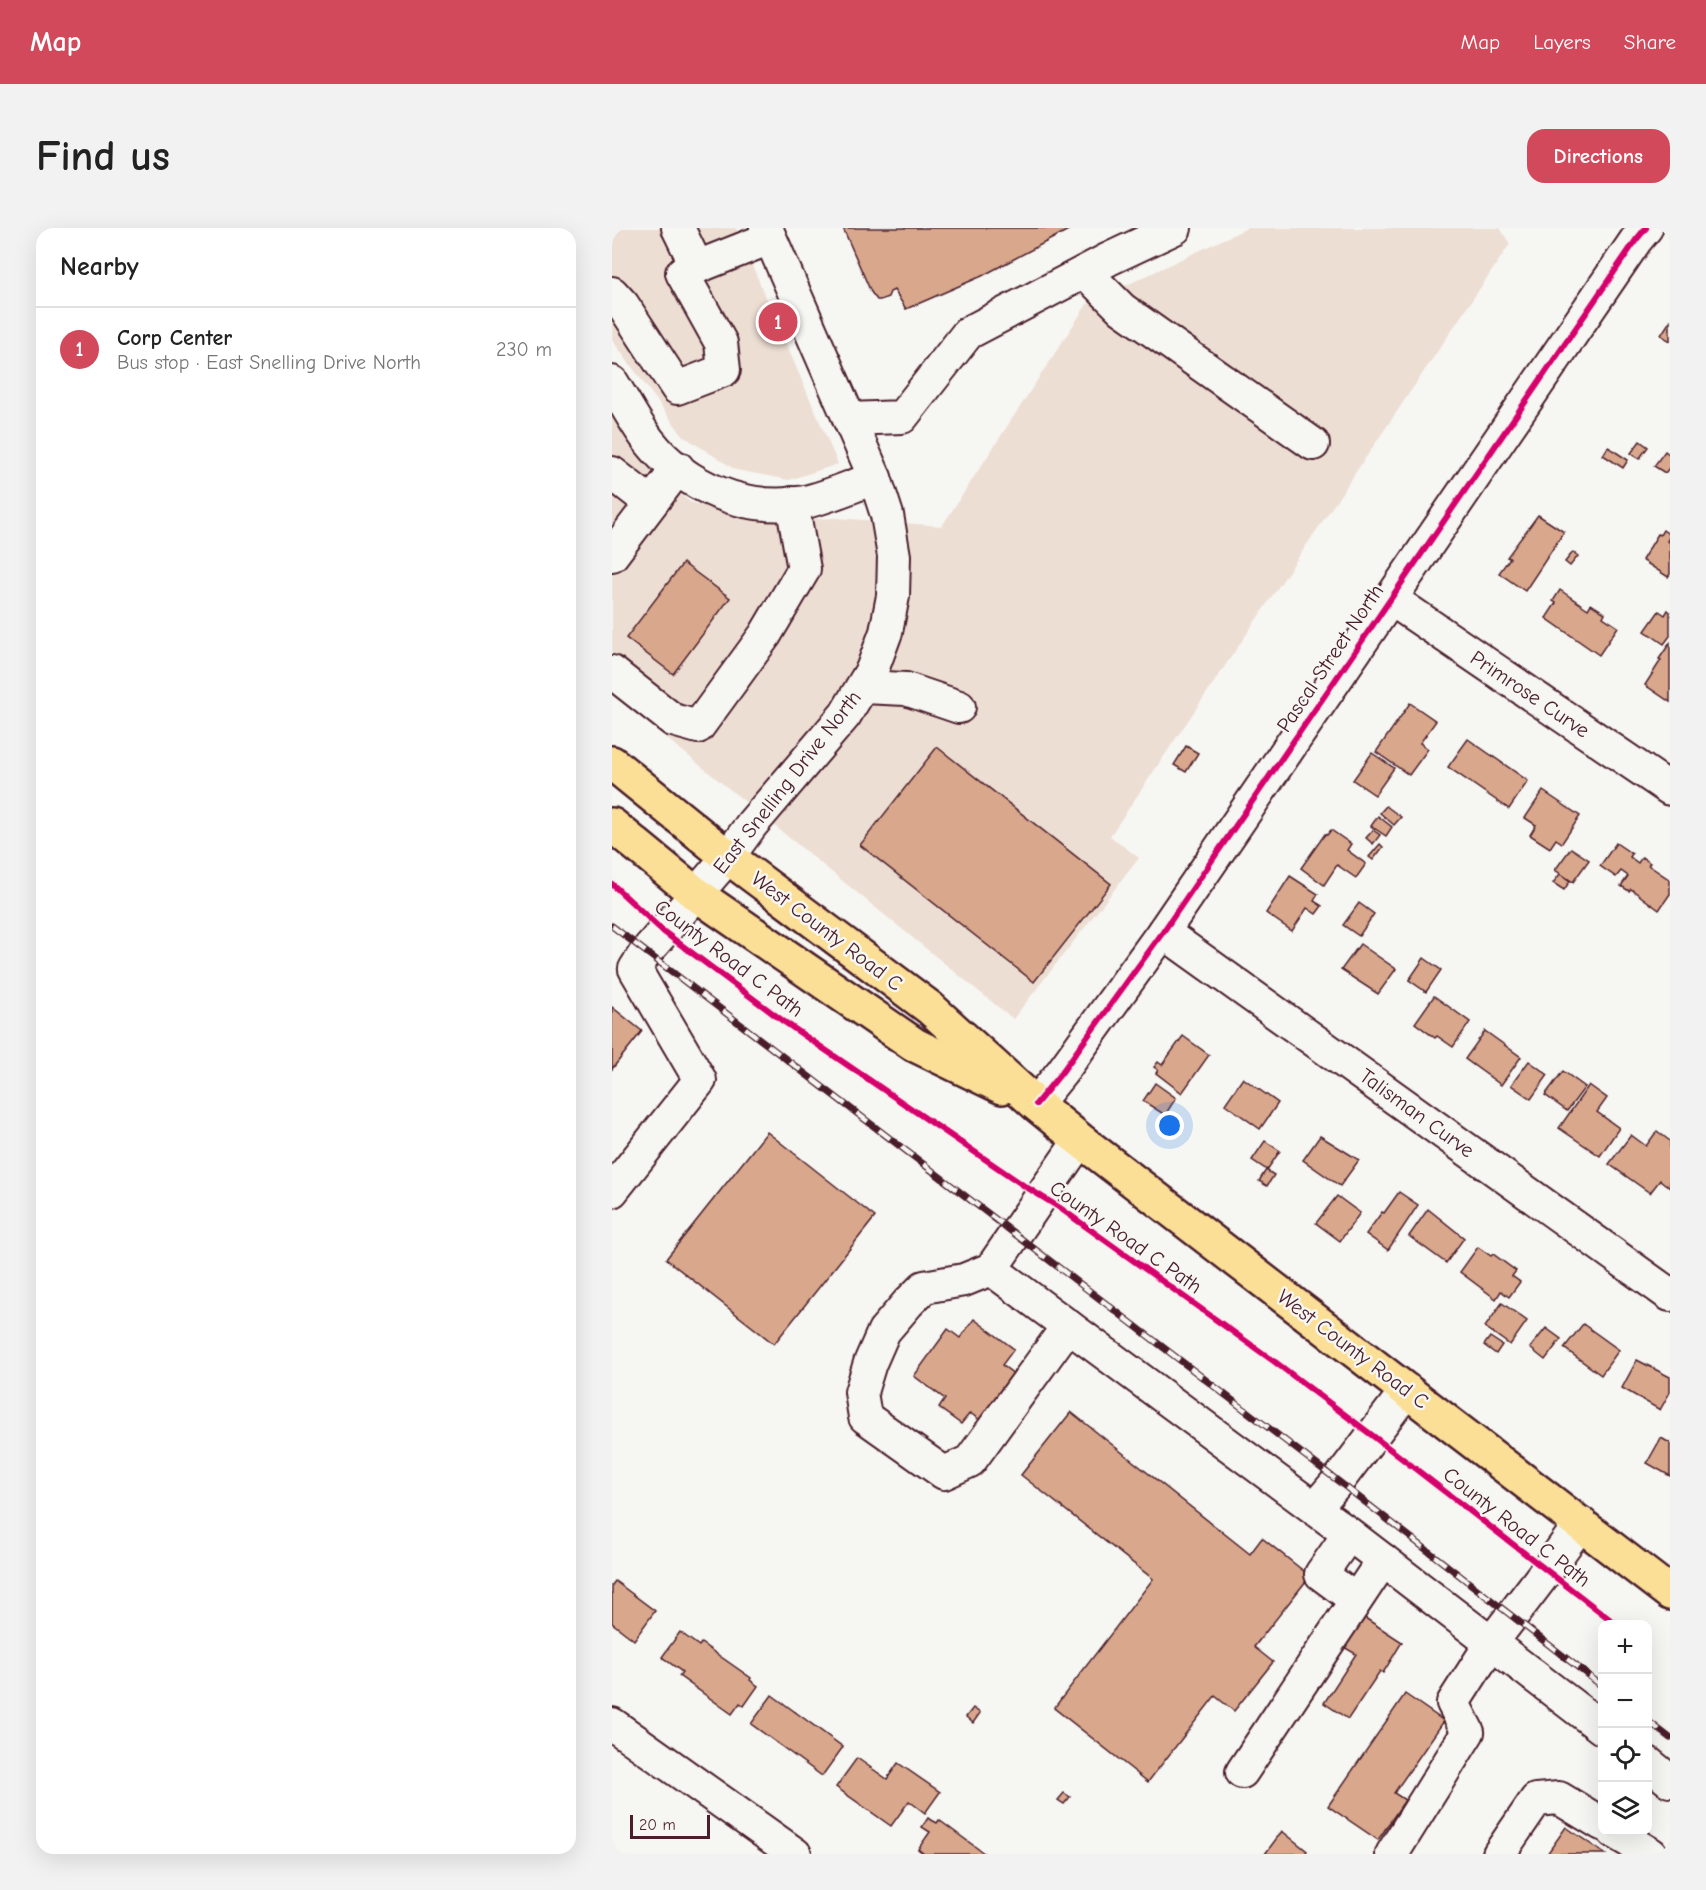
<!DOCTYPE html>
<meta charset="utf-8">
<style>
body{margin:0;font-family:"Comic Neue",sans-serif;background:#f2f2f2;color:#222}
.controls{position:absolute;right:18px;bottom:18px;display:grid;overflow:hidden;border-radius:12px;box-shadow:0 6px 24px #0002}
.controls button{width:54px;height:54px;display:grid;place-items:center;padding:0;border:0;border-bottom:2px solid #e0e0e0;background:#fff;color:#222;font:30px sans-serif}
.scale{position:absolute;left:18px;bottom:15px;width:80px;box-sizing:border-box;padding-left:6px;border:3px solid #4a1f2b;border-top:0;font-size:16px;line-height:21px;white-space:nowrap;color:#4a1f2b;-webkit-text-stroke:4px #f6f6f2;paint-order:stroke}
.you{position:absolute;left:558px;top:898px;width:21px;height:21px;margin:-15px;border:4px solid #fff;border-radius:50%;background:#1a73e8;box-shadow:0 0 0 9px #1a73e833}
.badge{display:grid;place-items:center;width:39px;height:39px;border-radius:50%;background:#d1495b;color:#fff;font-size:20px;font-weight:700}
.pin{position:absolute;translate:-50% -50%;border:3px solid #fff;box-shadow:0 2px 6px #0006}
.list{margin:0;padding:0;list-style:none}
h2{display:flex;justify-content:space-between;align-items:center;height:78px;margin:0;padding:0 24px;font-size:26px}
h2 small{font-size:20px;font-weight:400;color:#767676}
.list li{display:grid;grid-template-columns:39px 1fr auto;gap:18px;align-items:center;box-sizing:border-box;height:84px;padding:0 24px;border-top:2px solid #e0e0e0}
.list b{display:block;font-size:22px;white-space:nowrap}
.list p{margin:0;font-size:20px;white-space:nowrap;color:#767676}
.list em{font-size:20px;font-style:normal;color:#767676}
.icon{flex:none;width:33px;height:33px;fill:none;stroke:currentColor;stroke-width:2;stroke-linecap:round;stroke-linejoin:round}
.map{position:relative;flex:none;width:1058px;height:1626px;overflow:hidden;border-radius:18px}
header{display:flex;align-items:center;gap:36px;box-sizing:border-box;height:84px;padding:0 30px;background:#d1495b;color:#fff}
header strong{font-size:28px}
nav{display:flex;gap:33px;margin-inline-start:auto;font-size:21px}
.intro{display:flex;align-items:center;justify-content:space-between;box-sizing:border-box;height:144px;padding:0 36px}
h1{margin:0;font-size:42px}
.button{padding:15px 27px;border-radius:18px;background:#d1495b;color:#fff;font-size:21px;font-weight:700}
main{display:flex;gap:36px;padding:0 36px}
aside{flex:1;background:#fff;border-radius:18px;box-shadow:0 6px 24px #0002}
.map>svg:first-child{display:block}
.built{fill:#edded3}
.building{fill:#d9a78c;stroke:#4a1f2b;stroke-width:1.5}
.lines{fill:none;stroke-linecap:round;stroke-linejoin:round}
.minor-casing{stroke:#4a1f2b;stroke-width:36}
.major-casing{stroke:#4a1f2b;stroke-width:38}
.minor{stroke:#f6f6f2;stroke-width:32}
.major{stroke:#fbdf96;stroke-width:33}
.rail-casing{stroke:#4a1f2b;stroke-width:7}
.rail{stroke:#f6f6f2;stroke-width:4.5;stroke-dasharray:14;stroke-linecap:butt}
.cycleway-casing{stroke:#f6f6f2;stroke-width:10}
.cycleway{stroke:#d6006c;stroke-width:6}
.labels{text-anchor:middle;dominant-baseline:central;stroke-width:5;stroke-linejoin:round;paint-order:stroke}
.street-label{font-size:21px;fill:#4a1f2b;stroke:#f6f6f2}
</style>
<header>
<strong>Map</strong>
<nav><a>Map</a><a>Layers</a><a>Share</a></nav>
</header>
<div class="intro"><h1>Find us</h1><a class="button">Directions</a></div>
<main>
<aside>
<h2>Nearby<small></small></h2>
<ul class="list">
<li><span class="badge">1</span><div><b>Corp Center</b><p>Bus stop · East Snelling Drive North</p></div><em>230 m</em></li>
</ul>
</aside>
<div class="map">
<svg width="1058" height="1626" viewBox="0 0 1058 1626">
<rect width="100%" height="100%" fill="#f6f6f2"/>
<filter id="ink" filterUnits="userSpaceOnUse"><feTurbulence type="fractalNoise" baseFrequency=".0167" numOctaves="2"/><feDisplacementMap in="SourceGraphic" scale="12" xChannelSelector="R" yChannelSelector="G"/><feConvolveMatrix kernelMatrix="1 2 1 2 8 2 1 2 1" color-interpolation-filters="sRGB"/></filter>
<g filter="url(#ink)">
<!-- built -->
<g class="built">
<path d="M0,0H124L226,236L177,252L124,242L71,208L0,112Z"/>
<path d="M635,0H888L898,16L498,608L527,630L401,791L0,466V185L46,250L78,274L145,293L225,290L330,298L475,76Z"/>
</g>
<!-- building -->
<g class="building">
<path d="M231,0H460L370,48L294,81L282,62L278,64L276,69L268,72H265L259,64Z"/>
<path d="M1058,93V113L1049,107Z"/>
<path d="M1028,213L1036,219L1027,231L1019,225Z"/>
<path d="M996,219L1016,232L1011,240L991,227Z"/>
<path d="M1053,223L1058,227V239L1053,245L1042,238Z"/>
<path d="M926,287L952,304L913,363L887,345L898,330L895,329Z"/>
<path d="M1051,302L1058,307L1055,313L1058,314V346L1056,349L1030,332L1046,306L1048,307Z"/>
<path d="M961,324L966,328L958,338L953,334Z"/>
<path d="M71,335L118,370L61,446L14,410Z"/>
<path d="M948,362L976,381L979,376L993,385L991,389L1006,399L987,427L934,390L944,375L941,373Z"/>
<path d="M1056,382L1058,384V408L1052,416L1033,403L1047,383L1053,387Z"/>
<path d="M1058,415V474L1033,457L1049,432L1047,431Z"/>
<path d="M798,475L824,493L808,515L816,521L797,547L764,524Z"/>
<path d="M856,511L916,553L897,581L836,539Z"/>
<path d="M574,518L586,525L574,544L562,537Z"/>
<path d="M325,519L499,656L422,754L248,617Z"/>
<path d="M760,525L782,540L763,567L741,552Z"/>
<path d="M931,563L968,588L950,615L944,611L938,620L918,607L924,597L913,590Z"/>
<path d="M774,578L789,589L782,597L768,585Z"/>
<path d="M766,588L780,599L774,608L759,598Z"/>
<path d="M719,602L739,616L735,622L754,636L744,650L725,637L712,657L689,640L713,606L715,607Z"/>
<path d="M761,602L768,607L761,616L754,610Z"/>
<path d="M1004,615L1020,626L1018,629L1026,635L1030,629L1038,635L1036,637L1058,652V666L1047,682L1019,661L1017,663L1009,658L1016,648L1009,643L1004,649L988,638Z"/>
<path d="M768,616L771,619L761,632L757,629Z"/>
<path d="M959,620L977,632L961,654L943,642Z"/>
<path d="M948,646L958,653L952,662L941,655Z"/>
<path d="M678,648L706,666L702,673L710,678L704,686L695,680L680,703L654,685Z"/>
<path d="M747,675L762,686L747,708L731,697Z"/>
<path d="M748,716L784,741L766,766L729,742Z"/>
<path d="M812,730L829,742L814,764L797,752Z"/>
<path d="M822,768L858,794L841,819L825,808L823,810L803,795Z"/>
<path d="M0,779L30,803L0,841Z"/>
<path d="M873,803L909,829L889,857L853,831Z"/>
<path d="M571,808L597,827L570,865L544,845L546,842L542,839L546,834L550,837Z"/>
<path d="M917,833L936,847L919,871L899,857Z"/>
<path d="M951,843L973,859L955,883L933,867Z"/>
<path d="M631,850L666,875L648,901L613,876Z"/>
<path d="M543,855L564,870L553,887L531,873Z"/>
<path d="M977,857L995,870L985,884L1007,900L988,928L947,900Z"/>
<path d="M1045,903L1058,913V960L1048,952L1038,965L997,936L1019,907L1034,918Z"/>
<path d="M155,904L263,989L162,1116L54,1031Z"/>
<path d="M708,908L747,932L728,958L691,932Z"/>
<path d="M653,913L668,923L655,942L640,932Z"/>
<path d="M654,942L662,947L655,958L647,953Z"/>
<path d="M787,964L806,977L776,1022L754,1006L770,984L772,985Z"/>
<path d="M725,968L748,985L728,1013L704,995Z"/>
<path d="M816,981L852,1010L834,1035L797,1008Z"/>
<path d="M866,1019L879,1028L881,1026L904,1043L900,1048L908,1054L897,1069L889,1063L884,1071L848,1044Z"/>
<path d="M890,1075L915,1093L898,1117L873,1099Z"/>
<path d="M362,1091L402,1121L390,1137L402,1146L368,1192L358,1185L349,1196L327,1180L333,1171L302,1148L336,1101L348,1110Z"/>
<path d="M971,1096L1007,1122L989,1147L952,1120Z"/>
<path d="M934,1100L949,1111L933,1132L918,1120Z"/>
<path d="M878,1109L890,1117L884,1126L872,1117Z"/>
<path d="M1025,1132L1058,1149V1164L1048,1182L1010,1160Z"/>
<path d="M459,1184L638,1326L650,1310L698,1348L642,1419L661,1434L622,1483L603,1468L536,1554L442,1480L541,1351L409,1247Z"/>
<path d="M1049,1210L1058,1215V1248L1035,1235Z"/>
<path d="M3,1353L43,1383L22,1412L0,1395V1357Z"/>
<path d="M750,1388L790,1414L771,1445L768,1443L736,1491L712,1475L744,1426L730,1418Z"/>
<path d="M68,1404L87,1418L89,1415L139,1450L138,1452L146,1458L132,1478L128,1475L120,1486L67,1448L70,1444L50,1429Z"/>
<path d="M793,1466L832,1493L782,1565L793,1572L766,1612L716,1578Z"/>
<path d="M160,1467L231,1519L210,1548L139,1496Z"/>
<path d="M361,1480L368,1485L361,1495L354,1489Z"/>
<path d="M245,1530L275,1551L286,1535L328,1564L313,1585L297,1573L279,1598L224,1559Z"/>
<path d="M452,1565L458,1569L452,1576L446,1572Z"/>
<path d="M316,1590L325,1595L327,1592L373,1626H312L306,1621L318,1604L310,1599Z"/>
<path d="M954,1599L993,1626H935Z"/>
<path d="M670,1603L695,1623L693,1626H653Z"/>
</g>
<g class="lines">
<defs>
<g id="minor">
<path d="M66,0L85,39"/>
<path d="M473,44L510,81L701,216"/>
<path d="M0,65L11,77L65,160L112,142L109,115L70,45L158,10"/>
<path d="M0,154C12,173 23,195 37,213C73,259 135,285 193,274C216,269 240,258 263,250"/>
<path d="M237,191L290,189L356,105L497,31L563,0"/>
<path d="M0,245L39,275"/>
<path d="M0,327L66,240"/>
<path d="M779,371L1058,561"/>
<path d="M0,444L61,492L86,499L153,407L192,341L180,275"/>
<path d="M251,459L294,461L347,479"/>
<path d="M551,704L1058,1067"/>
<path d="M424,876L450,844L551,704L1024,12L1034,0"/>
<path d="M0,963L88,852L23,741L34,724L116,629L140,596L233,487L260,442L274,404L281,368L282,328L275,287L263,250L154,0"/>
<path d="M379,1041L737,1306L990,1500"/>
<path d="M456,1098L358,1233L332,1245L253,1189L249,1164L258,1135L272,1103L296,1075L312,1059L352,1052L379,1041L468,912"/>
<path d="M703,1280L726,1253L795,1162"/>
<path d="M737,1306L709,1346L744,1372"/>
<path d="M0,1496L183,1626"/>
<path d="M1036,1535L1058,1553"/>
<path d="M630,1544L771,1332"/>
<path d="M1002,1604L1039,1626"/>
<path d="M780,1626L856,1504L841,1475L880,1414L935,1342L969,1295"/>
<path d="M887,1626L924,1572L947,1570L990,1596"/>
</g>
<g id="major">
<path d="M0,535L116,629L318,780L424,876L468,912L1058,1365"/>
<path d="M0,597L84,666L303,817L390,859"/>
</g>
</defs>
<!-- minor casing -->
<use href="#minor" class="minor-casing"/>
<!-- major casing -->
<use href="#major" class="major-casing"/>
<!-- minor -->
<use href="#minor" class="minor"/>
<!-- major -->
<use href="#major" class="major"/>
<defs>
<g id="rail">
<path d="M0,698L726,1253L990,1458"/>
<path d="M1036,1493L1058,1510"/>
</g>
</defs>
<!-- rail casing -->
<use href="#rail" class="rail-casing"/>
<!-- rail -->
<use href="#rail" class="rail"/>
<defs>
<g id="cycleway">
<path d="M0,656L52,704L171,793L411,957L448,980L663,1134L761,1208L1004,1396"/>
<path d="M424,876L450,844L551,704L1024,12L1034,0"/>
</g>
</defs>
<!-- cycleway casing -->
<use href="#cycleway" class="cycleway-casing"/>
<!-- cycleway -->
<use href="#cycleway" class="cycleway"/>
</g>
</g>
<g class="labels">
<!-- street labels -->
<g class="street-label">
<text transform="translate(718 430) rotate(-56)">Pascal Street North</text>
<text transform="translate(918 466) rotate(34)">Primrose Curve</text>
<text transform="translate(175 554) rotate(-52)">East Snelling Drive North</text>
<text transform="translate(215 703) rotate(37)">West County Road C</text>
<text transform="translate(117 730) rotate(37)">County Road C Path</text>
<text transform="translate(805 885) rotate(36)">Talisman Curve</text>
<text transform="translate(514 1009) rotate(35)">County Road C Path</text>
<text transform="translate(741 1121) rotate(37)">West County Road C</text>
<text transform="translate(905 1299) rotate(38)">County Road C Path</text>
</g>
</g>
</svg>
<div class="controls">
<button>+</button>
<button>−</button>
<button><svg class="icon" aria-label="locate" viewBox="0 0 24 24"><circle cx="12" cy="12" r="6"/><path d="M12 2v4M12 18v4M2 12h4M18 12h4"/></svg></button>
<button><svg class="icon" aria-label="layers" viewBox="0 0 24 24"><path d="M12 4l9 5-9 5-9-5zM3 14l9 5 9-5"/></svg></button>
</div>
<div class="scale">20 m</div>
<div class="you"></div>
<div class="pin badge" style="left:166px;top:94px">1</div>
</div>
</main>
